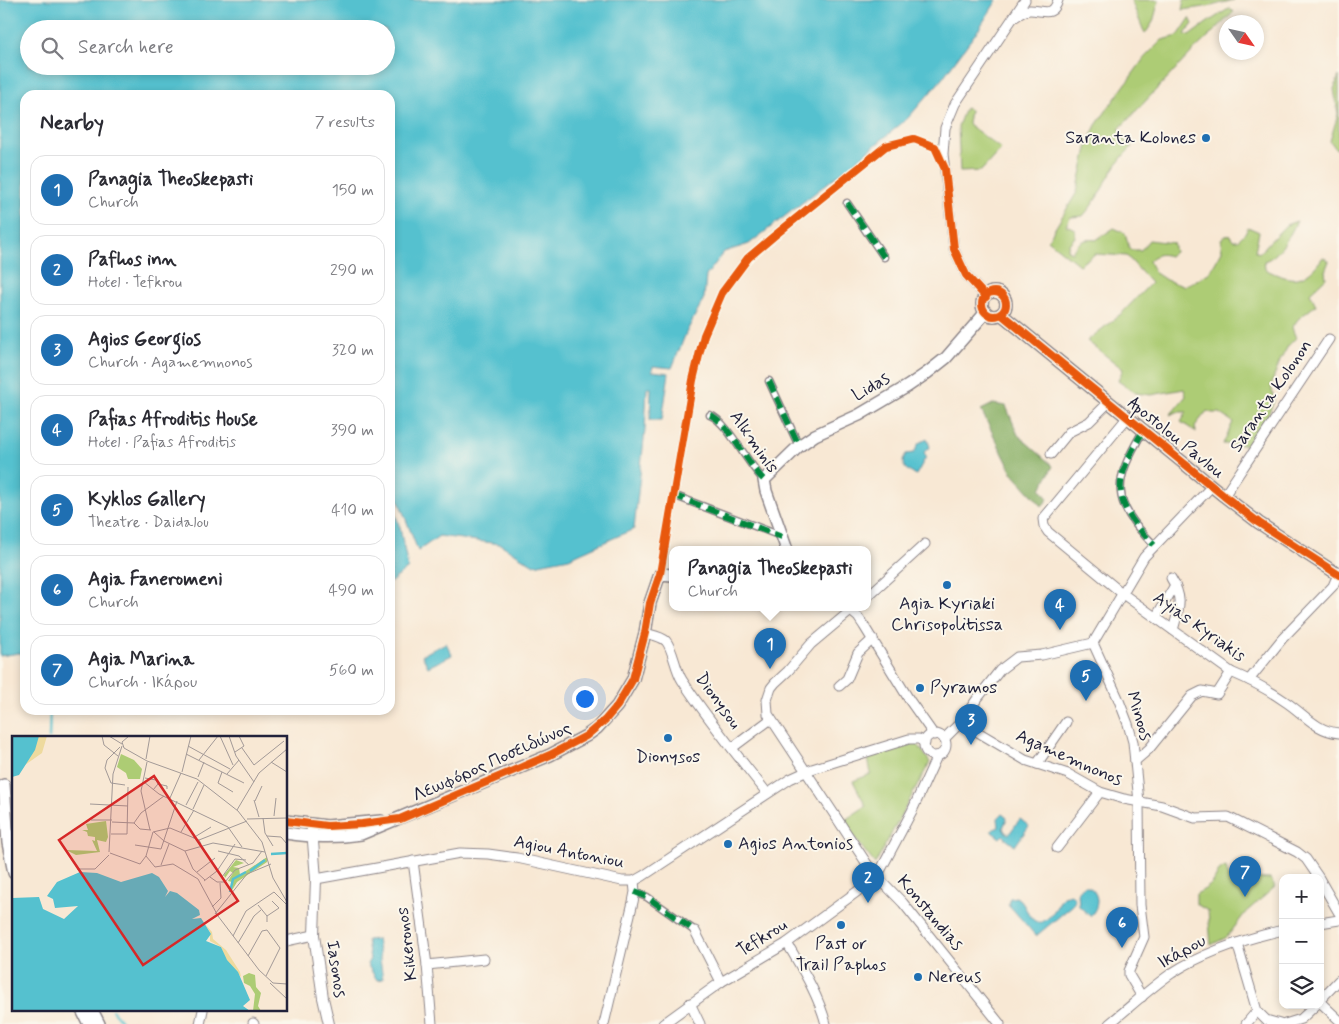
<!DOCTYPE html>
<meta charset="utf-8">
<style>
body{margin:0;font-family:Mynerve,sans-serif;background:#f2f2f3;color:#2b2b33}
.controls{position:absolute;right:15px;bottom:15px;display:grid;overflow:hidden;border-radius:10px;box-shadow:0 2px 8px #0003}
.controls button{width:45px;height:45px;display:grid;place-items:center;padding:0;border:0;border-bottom:1px solid #e1e1e2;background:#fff;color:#2b2b33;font:25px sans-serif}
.compass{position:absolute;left:1219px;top:15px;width:45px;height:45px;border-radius:50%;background:#fff;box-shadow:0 2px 8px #0003;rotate:124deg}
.you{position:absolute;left:584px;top:698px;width:18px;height:18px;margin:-12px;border:4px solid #fff;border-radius:50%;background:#1a73e8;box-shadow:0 0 0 8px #1a73e833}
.badge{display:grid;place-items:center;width:32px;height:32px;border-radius:50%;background:#1f6fb2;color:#fff;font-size:16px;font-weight:700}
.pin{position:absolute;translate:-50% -41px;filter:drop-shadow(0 1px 2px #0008)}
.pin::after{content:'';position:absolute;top:26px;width:18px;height:15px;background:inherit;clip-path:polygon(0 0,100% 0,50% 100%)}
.popup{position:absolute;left:669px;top:546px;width:202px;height:65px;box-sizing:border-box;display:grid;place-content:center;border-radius:10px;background:#fff;filter:drop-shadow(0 1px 4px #0005);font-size:16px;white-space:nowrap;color:#7c7c81}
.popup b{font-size:19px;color:#2b2b33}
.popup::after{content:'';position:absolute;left:50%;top:100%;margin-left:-10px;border:10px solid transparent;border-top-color:#fff}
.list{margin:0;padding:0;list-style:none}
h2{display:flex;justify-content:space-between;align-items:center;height:65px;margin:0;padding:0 20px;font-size:21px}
h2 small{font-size:16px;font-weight:400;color:#7c7c81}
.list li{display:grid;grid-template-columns:32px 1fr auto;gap:15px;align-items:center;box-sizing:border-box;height:70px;margin:0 10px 10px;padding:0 10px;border:1px solid #e1e1e2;border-radius:15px}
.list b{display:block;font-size:19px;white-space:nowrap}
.list p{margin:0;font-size:16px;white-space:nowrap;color:#7c7c81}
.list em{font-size:16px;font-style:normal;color:#7c7c81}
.icon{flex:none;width:28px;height:28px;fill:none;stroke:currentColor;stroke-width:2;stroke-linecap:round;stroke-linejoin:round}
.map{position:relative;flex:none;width:1339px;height:1024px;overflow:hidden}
.search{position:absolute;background:#fff;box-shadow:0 2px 8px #0003;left:20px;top:20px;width:375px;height:55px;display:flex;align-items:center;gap:12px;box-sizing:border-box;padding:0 18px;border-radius:28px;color:#7c7c81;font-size:19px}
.panel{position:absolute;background:#fff;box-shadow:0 2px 8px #0003;left:20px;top:90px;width:375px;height:625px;border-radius:15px}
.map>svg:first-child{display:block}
.green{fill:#adcc74;stroke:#687758}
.forest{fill:#8ab066;stroke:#566950}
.water{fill:#55c1cf;stroke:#3c7285;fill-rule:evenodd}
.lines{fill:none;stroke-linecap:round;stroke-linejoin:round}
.stream{stroke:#55c1cf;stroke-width:2.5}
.pedestrian-casing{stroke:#8d8588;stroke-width:9}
.minor-casing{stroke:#8d8588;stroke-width:11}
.tertiary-casing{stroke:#8d8588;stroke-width:12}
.secondary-casing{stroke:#8d8588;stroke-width:14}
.pedestrian{stroke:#fff;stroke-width:6}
.minor{stroke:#fff;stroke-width:9}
.tertiary{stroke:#fff;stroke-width:10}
.secondary{stroke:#fff;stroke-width:11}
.quiet{stroke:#00873e;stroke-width:6;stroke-dasharray:12 6;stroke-linecap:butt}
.cycleway-casing{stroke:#fbf7ec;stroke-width:11}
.cycleway{stroke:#e8590c;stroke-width:8}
.poi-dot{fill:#1f6fb2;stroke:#fbf7ec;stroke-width:2}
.labels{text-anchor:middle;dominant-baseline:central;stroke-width:4;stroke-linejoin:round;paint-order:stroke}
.poi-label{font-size:18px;fill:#22223b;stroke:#fbf7ec}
.street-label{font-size:18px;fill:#22223b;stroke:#fbf7ec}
.inset-river{fill:none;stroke:#55c1cf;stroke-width:2.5}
.inset-road{fill:none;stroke:#a29997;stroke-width:1}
.view{fill:#d62828;fill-opacity:0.15;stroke:#d62828;stroke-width:2.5}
.inset-edge{fill:none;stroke:#22223b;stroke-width:2.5}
</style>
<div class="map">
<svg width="1339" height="1024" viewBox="0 0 1339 1024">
<rect width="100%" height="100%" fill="#fbf7ec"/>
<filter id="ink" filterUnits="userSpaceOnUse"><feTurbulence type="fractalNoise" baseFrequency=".02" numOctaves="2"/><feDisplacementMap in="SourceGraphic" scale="10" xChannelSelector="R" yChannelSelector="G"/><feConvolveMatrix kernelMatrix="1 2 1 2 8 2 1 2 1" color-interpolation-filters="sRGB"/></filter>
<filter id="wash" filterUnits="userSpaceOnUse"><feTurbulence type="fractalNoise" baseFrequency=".0096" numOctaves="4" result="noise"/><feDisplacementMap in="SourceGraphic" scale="20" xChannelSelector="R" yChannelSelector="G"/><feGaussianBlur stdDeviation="1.12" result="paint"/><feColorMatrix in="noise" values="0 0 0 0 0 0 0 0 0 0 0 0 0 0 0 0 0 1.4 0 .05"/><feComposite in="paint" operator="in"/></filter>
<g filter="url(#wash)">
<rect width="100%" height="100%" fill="#f8e8d4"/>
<!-- green -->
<g class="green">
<path d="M1131,0H1159L1153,22L1145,34Z"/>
<path d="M1184,0H1234L1211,6L1182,10Z"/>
<path d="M1230,8L1234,12L1192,52L1119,129L1125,141L1132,147C1110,166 1102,196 1083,216L1071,217L1066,225L1075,229V237L1069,244L1067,250L1072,252C1079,242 1084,238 1096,240L1114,228L1125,233L1130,250H1141L1149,240L1173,243L1175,252L1170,256C1160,253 1156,254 1149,261L1154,272L1166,280L1183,286L1196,281L1210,272L1222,251L1221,239L1229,234L1233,240H1238L1245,233L1248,227L1259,232L1255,251L1259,253L1286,225L1297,221C1290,235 1279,257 1264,261L1265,269C1292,283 1305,283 1323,257L1329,261L1325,271L1326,278L1310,293L1316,305L1298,319L1292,328L1296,338L1288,346L1280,361L1271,385L1274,401L1262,429L1250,445L1223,444L1233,422L1220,413H1212L1207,411L1195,426L1196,432L1181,422L1187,412H1176L1170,415L1186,396L1184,389L1151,395L1136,393L1118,381L1123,369L1087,341L1122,313L1151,283L1127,256L1095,254L1079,265L1048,240L1077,192L1089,140L1096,125L1145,57L1162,40L1178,36L1190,18L1193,24L1185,34L1189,36L1208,22Z"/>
<path d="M1339,76V148L1336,149L1330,141L1338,114L1334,89Z"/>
<path d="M965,108L970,110L968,124L1001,149L981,171L960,172L958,126Z"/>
<path d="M916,742L930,762L875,864L842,822L866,806L853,781L871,774L868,758Z"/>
<path d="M1226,867L1229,881L1233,885H1241L1246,878L1270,879L1275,887L1246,912L1227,937L1211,945L1208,911L1196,904V894C1202,891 1209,887 1213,882C1218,874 1217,870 1226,867Z"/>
</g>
<!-- forest -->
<path class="forest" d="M993,404L1006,406L1018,435L1053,466L1041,489L1048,499L1042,506L1013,474L981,410Z"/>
<!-- water -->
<g class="water">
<path d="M0,0H997L978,30L941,80L908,118L856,161L749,244L724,252L706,276L704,298L686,333L672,368L653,366L652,371L669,373L662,420H650L651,388H647L645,430L634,529L569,558L534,565L500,544L439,536L418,551L392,483H390V95H25V655L19,653L0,656ZM29,29H386V66H29Z"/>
<path d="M927,439L930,447L924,452L926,457L916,475C906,471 899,465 906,454L914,453L919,443Z"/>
<path d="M390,498L400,528L408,568L390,583Z"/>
<path d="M446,643L452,655L428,667L422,655Z"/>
<path d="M1002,814L1007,818L1003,828L1005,832L1009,834L1020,819L1029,826L1015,846L1006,839V838L1003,835L1000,838L992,832V830L999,827L998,818Z"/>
<path d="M1084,885C1099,889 1101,906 1090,916L1079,906L1078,892Z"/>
<path d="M1071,894L1075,899L1073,905L1036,936L1008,904L1010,898L1016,897C1024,902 1025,909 1030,916C1043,935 1057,906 1063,896Z"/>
<path d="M377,939L383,979L377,980L367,964L370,959L367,940Z"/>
</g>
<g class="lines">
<!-- stream -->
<g class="stream">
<path d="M49,738L50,710"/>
<path d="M112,1010L124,1024"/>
</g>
</g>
</g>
<g filter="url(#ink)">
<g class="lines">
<defs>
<g id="pedestrian">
<path d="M847,203L884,257"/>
<path d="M769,381L799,446"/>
<path d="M710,415C727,421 748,465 764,480"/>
<path d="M1143,431C1113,483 1110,500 1154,545"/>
<path d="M673,495L781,536"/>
<path d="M635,892L647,897L695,931"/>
</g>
<g id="minor">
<path d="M1015,17C1020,14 1024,10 1030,10C1043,10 1053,18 1058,0"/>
<path d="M986,297L966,275L954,249L943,154L945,128L955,104L1025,0"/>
<path d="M1127,418L1043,519L1044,526L1048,532L1123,594L1231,672C1250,680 1269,690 1286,702C1304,714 1316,731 1339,733"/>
<path d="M1051,454L1069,432L1089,422L1109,402"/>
<path d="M1224,496L1329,339"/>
<path d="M1171,578C1184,599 1179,608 1173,630"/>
<path d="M868,596L925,544"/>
<path d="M847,608L858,617L864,626L910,701L934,735"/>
<path d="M854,608L811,644L788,671L775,683L771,688L767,700L768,714L871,870L903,903L1000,1024"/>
<path d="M1156,617L1175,585"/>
<path d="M645,633C652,635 661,636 666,641C673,649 675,669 682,680C708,720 738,756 767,793"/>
<path d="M1093,643L1118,698L1128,724L1133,742L1139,802L1140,905L1144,937L1129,971V975L1142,997"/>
<path d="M1249,680L1282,639L1333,586L1339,572"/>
<path d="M839,686L847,679L858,653L873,639"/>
<path d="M961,722L1025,760L1068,774L1100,792L1124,799L1162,806L1195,818L1228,817L1297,852L1306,859L1319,878"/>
<circle cx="935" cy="745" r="11"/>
<path d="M944,739L961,722L977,699L1000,670L1017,657L1042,655L1093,643L1144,557L1212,486"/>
<path d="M732,748L771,719"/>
<path d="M1135,761L1149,749L1192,696L1202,691L1217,694L1231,672"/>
<path d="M1037,764L1066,722"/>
<path d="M1057,848L1100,792"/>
<path d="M413,861L427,965L432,1024"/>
<path d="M316,879L460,853L488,854L517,858L622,881H634L643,876L790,779L812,769L909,739H919L925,743"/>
<path d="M1320,880L1339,913"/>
<path d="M1320,923L1339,920"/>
<path d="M695,931L721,982"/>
<path d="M286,941L314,935"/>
<path d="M787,943C802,969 818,994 826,1024"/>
<path d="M1237,943L1257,1011L1246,1024"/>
<path d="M427,965L484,959"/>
<path d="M1320,1000L1339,980"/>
<path d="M1320,1002L1339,1020"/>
<path d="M690,1003L700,1024"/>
<path d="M1257,1011L1266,1020L1280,1024"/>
<path d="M253,1023L254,1024"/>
<path d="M200,1024L203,1010"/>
<path d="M604,1024L633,902L635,892L634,881"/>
<path d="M663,1024L721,982L787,943L877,877L912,811L937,756"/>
<path d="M1109,1024C1130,1007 1150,988 1172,973C1205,952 1245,939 1283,930"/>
<path d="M1285,1024L1301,1019L1316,1005"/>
</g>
<path id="tertiary" d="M312,829L316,879L314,935L323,998L329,1024"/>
<g id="secondary">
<circle cx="994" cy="304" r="12"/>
<path d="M1001,314L1224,496L1259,523L1339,575"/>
<path d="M787,550L766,491L764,480L799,446L815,435L859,415L908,386L927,373L946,358L986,312"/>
<path d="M4,785L8,843L14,873"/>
<path d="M286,821L327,826L381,821"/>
<path d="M286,833C313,837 334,838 361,834L550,755L586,736L597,728L617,706L633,679L645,633L650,603L660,574L672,575"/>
<path d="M82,1010L89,1024"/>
<path d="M92,1010L99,1024"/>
</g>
</defs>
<!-- pedestrian casing -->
<use href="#pedestrian" class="pedestrian-casing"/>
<!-- minor casing -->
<use href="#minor" class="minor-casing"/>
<!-- tertiary casing -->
<use href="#tertiary" class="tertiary-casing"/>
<!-- secondary casing -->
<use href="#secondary" class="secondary-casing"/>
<!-- pedestrian -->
<use href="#pedestrian" class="pedestrian"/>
<!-- minor -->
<use href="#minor" class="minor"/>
<!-- tertiary -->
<use href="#tertiary" class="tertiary"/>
<!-- secondary -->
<use href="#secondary" class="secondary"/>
<!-- quiet -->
<g class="quiet">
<path d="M847,203L884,257"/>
<path d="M769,381L799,446"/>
<path d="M710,415C727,421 748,465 764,480"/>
<path d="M1143,431C1113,483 1110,500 1154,545"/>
<path d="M673,495L782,537"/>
<path d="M635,892L647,897L695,931"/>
</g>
<defs>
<g id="cycleway">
<circle cx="994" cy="304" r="12"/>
<path d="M1001,314L1224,496L1259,523L1339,575"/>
<path d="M286,821L327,826L362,824L400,819L550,755L586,736L605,720L617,706L633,679L645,633L650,603L660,574L693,380L704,335L722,293L748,258L774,236L886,146L914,139L935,147L945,169L954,249L966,275L986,297"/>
</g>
</defs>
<!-- cycleway casing -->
<use href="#cycleway" class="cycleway-casing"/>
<!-- cycleway -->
<use href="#cycleway" class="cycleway"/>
</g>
</g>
<!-- markers -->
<g class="poi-dot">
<circle cx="1206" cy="138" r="5"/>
<circle cx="947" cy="585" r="5"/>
<circle cx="920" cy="688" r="5"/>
<circle cx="668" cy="738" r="5"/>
<circle cx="728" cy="844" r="5"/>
<circle cx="841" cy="925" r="5"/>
<circle cx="918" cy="977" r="5"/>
</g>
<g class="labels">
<!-- poi labels -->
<g class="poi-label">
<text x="1196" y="138" text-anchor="end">Saranta Kolones</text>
<text x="947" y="604">Agia Kyriaki<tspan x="947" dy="21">Chrisopolitissa</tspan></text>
<text x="930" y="688" text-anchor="start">Pyramos</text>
<text x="668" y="757">Dionysos</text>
<text x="738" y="844" text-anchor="start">Agios Antonios</text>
<text x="841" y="944">Past or<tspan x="841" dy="21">Trail Paphos</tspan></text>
<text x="928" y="977" text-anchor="start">Nereus</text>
</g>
<!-- street labels -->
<g class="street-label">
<text transform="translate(871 387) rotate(-30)">Lidas</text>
<text transform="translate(1271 396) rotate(-56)">Saranta Kolonon</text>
<text transform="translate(1176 438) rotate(39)">Apostolou Pavlou</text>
<text transform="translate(754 442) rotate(55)">Alkminis</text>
<text transform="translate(1199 627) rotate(35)">Ayias Kyriakis</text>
<text transform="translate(718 701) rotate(54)">Dionysou</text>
<text transform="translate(1139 716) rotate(73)">Minoos</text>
<text transform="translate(1069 758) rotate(24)">Agamemnonos</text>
<text transform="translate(492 762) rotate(-24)">Λεωφόρος Ποσειδώνος</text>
<text transform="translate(569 852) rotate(11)">Agiou Antoniou</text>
<text transform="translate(930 913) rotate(50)">Konstandias</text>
<text transform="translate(762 938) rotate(-32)">Tefkrou</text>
<text transform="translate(407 944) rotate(-97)">Kikeronos</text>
<text transform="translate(1182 952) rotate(-29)">Ικάρου</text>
<text transform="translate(336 969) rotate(82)">Iasonos</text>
</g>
</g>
<!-- overview -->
<g transform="translate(12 736)">
<rect width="275" height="275" fill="#f8e8d4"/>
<path d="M109,18L122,24L130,33L128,43H116L114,37L105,31ZM94,85L96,101L94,106L85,104L88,116L64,119L54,114L85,115L80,104L83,105V101L76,100L75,96L70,94H76L74,88ZM255,121V126L225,146L219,156L220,146L216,145L221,137L218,135L213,142L212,139L224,124L232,127L221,131L227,132L228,139ZM237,237L243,239L244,251L249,257L246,270L249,275H241L243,258L238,250L232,247L231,240Z" fill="#adcc74"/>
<path d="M27,0H35L30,17L13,29ZM193,188L200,196L201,203L214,214L228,236L229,241L214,225L209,211L198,205V196Z" fill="#eeda9e"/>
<path d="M0,0H27L23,14L7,39L0,41ZM68,136L85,137L109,146L140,137L147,141L156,155L153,161L158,155L165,157L187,174L188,179L180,183L189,182L199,198L194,205L209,211L215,224L226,236L238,264L231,270L238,275H0V162L27,161L31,173L52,183L66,170L43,172L41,163L35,160L45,146Z" fill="#55c1cf"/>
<path class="inset-river" d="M259,118L275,117M238,135L253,124M218,156L221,143L234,136"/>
<path class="inset-road" d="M90,0L92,9L106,20M97,0L110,8M117,0L110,6L112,12L135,25L185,43L226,75L250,106L261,142L275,166M208,0L221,29M217,0L224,20L242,46M176,10L218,33M108,11L95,24L93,32L99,47L113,49M230,12L242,29L272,5M223,16L232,10L227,0M174,18L232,47M134,23L138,0M187,24L206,0M135,26L129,55L138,94M259,26L275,36M170,36L179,0M210,36L206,47L221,56M215,38L227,24M186,41L192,26M133,42L144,44L146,48M132,46L147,58L216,91L230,111M141,54L146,48L155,50V53M158,62L169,37M242,64L247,81M243,65L250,50M78,68L116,70M174,69L186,46M181,73L192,49M225,74L247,37L275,13M262,80L264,62M251,82L253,97L261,110M235,83L275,82M79,84H100M100,86L122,87L128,93L139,94M122,87L129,77L152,60M141,96L158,92L187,104L189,108M142,96L152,105L173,115L181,133L193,144M169,96L182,74M99,98H115L116,51M255,100L269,101L275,108M181,102L199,91M187,104L235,85M123,109L149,113L165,65M173,115L201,107L253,116M206,115L227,120L237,129M97,116L101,38L110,10M98,117L128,128L134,120L143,131L161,128L186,143L206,180L247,234L261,247L275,248M134,120L141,96M149,129L157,108M65,133H83L97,119M185,136L203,122M198,141L205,146H213L223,134L241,127L250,115M210,141L223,123L234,124M192,145L205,135L223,108M246,169L255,180V186M200,171L209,162L208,147M203,178L235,138L259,128M255,180L267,172L260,165M221,200L234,175L262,156L275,169M226,207L242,180L249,174M236,220L250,195L255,194L268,212L254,240M258,247L275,263"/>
<path class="view" d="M142,40L226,165L131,229L47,104Z"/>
<rect width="275" height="275" class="inset-edge"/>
</g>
</svg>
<div class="controls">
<button>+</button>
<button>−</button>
<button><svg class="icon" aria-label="layers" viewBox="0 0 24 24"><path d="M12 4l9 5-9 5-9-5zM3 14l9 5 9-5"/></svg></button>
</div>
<svg class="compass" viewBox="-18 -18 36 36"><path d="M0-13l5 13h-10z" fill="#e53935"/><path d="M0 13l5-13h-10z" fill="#7c7c81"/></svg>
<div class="you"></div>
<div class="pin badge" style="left:770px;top:669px">1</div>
<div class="popup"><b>Panagia Theoskepasti</b>Church</div>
<div class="pin badge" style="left:868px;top:903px">2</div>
<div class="pin badge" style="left:971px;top:745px">3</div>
<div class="pin badge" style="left:1060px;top:630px">4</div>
<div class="pin badge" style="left:1086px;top:701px">5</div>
<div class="pin badge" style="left:1122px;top:948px">6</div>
<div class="pin badge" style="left:1245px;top:897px">7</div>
<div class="search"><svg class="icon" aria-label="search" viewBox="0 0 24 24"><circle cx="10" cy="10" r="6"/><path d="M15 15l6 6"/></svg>Search here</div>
<section class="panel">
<h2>Nearby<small>7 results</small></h2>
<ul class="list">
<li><span class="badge">1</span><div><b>Panagia Theoskepasti</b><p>Church</p></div><em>150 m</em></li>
<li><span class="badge">2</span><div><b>Pafhos inn</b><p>Hotel · Tefkrou</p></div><em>290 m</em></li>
<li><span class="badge">3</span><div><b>Agios Georgios</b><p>Church · Agamemnonos</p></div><em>320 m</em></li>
<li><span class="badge">4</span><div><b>Pafias Afroditis House</b><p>Hotel · Pafias Afroditis</p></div><em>390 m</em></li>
<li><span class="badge">5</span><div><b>Kyklos Gallery</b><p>Theatre · Daidalou</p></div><em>410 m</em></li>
<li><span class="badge">6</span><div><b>Agia Faneromeni</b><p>Church</p></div><em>490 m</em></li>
<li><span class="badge">7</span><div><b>Agia Marina</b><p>Church · Ικάρου</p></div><em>560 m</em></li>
</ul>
</section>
</div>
